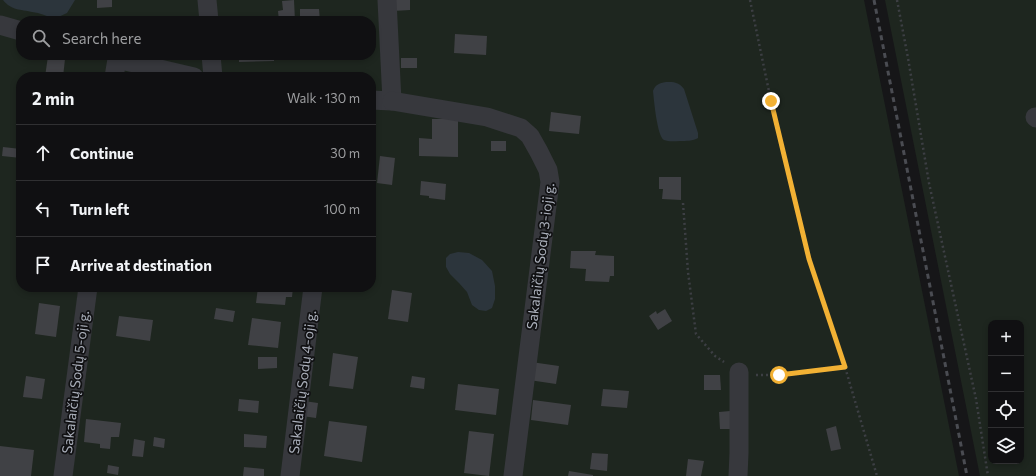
<!DOCTYPE html>
<meta charset="utf-8">
<style>
body{margin:0;font-family:Commissioner,sans-serif;background:#19191b;color:#f1f3f6}
.controls{position:absolute;right:12px;bottom:12px;display:grid;overflow:hidden;border-radius:8px;box-shadow:0 2px 6px #0003}
.controls button{width:36px;height:36px;display:grid;place-items:center;padding:0;border:0;border-bottom:1px solid #303032;background:#101012;color:#f1f3f6;font:20px sans-serif}
.stop{position:absolute;width:12px;height:12px;margin:-9px;border:3px solid #f2b134;border-radius:50%;background:#fff}
.stop.end{background:#f2b134;border-color:#fff;box-shadow:0 1px 4px #0008}
.list{margin:0;padding:0;list-style:none}
h2{display:flex;justify-content:space-between;align-items:center;height:52px;margin:0;padding:0 16px;font-size:17px}
h2 small{font-size:13px;font-weight:400;color:#9c9d9f}
.list li{display:grid;grid-template-columns:26px 1fr auto;gap:12px;align-items:center;box-sizing:border-box;height:56px;padding:0 16px;border-top:1px solid #303032}
.list b{display:block;font-size:15px;white-space:nowrap}
.list em{font-size:13px;font-style:normal;color:#9c9d9f}
.icon{flex:none;width:22px;height:22px;fill:none;stroke:currentColor;stroke-width:2;stroke-linecap:round;stroke-linejoin:round}
.map{position:relative;flex:none;width:1036px;height:476px;overflow:hidden}
.search{position:absolute;background:#101012;box-shadow:0 2px 6px #0003;left:16px;top:16px;width:360px;height:44px;display:flex;align-items:center;gap:10px;box-sizing:border-box;padding:0 14px;border-radius:16px;color:#9c9d9f;font-size:15px}
.panel{position:absolute;background:#101012;box-shadow:0 2px 6px #0003;left:16px;top:72px;width:360px;height:220px;border-radius:16px}
.map>svg:first-child{display:block}
.green{fill:#1e261f;fill-rule:evenodd}
.water{fill:#2c353c}
.building{fill:#404145}
.lines{fill:none;stroke-linecap:round;stroke-linejoin:round}
.path{stroke:#3d3f44;stroke-width:2.5;stroke-dasharray:2 3;stroke-linecap:butt}
.minor{stroke:#37383d;stroke-width:19}
.rail{stroke:#4a4c52;stroke-width:3;stroke-dasharray:5 4;stroke-linecap:butt}
.route{stroke:#f2b134;stroke-width:5}
.labels{text-anchor:middle;dominant-baseline:central;stroke-width:3.5;stroke-linejoin:round;paint-order:stroke}
.street-label{font-size:14px;fill:#a8adb8;stroke:#111113}
</style>
<div class="map">
<svg width="1036" height="476" viewBox="0 0 1036 476">
<rect width="100%" height="100%" fill="#161618"/>
<!-- green -->
<g class="green">
<path d="M0,0H864L959,476H0ZM21,21H371V55H21ZM21,77H371V287H21Z"/>
<path d="M885,0H1036V476H980ZM991,323H1021V461H991Z"/>
</g>
<!-- water -->
<g class="water">
<path d="M3,0H75L67,13L54,19C47,16 40,13 32,12C20,9 12,11 3,0Z"/>
<path d="M666,82C674,82 679,82 684,89L698,133V138C693,141 686,141 680,141C675,141 669,142 664,140C657,136 654,100 653,91C655,85 659,83 666,82Z"/>
<path d="M458,252L469,253L482,260L492,271L495,286V299L492,308L486,311L479,310L472,305L467,292L459,283L450,274L446,267V258L450,254Z"/>
</g>
<!-- building -->
<g class="building">
<path d="M97,0H112V7L97,8Z"/>
<path d="M294,0L295,21H279L278,11L283,10L282,1Z"/>
<path d="M392,0H410V10L393,11Z"/>
<path d="M300,9H319L320,21H300Z"/>
<path d="M455,34L487,36L486,55L454,53Z"/>
<path d="M239,55H274V61L239,62Z"/>
<path d="M48,56L65,59L63,77H45Z"/>
<rect x="401" y="58" width="16" height="10"/>
<path d="M76,73L94,75V77H76Z"/>
<path d="M551,112L581,116L579,134L549,131Z"/>
<path d="M432,119H458V157L419,156V138L432,139Z"/>
<rect x="491" y="141" width="15" height="10"/>
<path d="M3,147L21,149V158L2,156Z"/>
<path d="M380,156L395,158L392,185L377,183Z"/>
<path d="M659,177H681V200L662,199L663,189H659Z"/>
<path d="M421,181L446,184L445,200L429,198V196L420,195Z"/>
<path d="M571,251H596L595,255L614,256V276H610L609,282L585,281L586,269L570,268Z"/>
<path d="M258,287H293L292,297H286L285,305L256,303Z"/>
<path d="M392,290L412,293L408,322L388,319Z"/>
<path d="M39,303L60,306L56,337L35,334Z"/>
<path d="M216,308L235,311L233,322L214,319Z"/>
<path d="M665,309L672,321L658,330L649,316L656,311L657,314Z"/>
<path d="M119,316L153,320L150,341L116,336Z"/>
<path d="M252,318L281,322L278,348L248,345Z"/>
<path d="M333,353L358,357L353,389L329,386Z"/>
<path d="M258,357H277V368L258,369Z"/>
<path d="M531,362L559,366L556,384L529,380Z"/>
<path d="M704,375H720L721,390H704Z"/>
<path d="M26,376L45,379L42,399L23,397Z"/>
<path d="M412,376L425,378L424,389L410,387Z"/>
<path d="M458,384L499,389L496,415L455,410Z"/>
<path d="M603,389L629,391L627,408L601,406Z"/>
<path d="M239,399L259,401L258,413L238,411Z"/>
<path d="M533,400L571,405L568,425L531,420Z"/>
<path d="M304,401L318,403L316,418L302,416Z"/>
<path d="M730,411V429H720L719,412Z"/>
<path d="M86,419L121,423L119,437H111L110,449L100,448V444L84,442Z"/>
<path d="M329,421L367,426L362,462L324,456Z"/>
<path d="M836,426L841,449L831,451L826,429Z"/>
<path d="M469,431L494,434L489,476L464,473Z"/>
<path d="M244,434L267,436L266,448L244,447Z"/>
<path d="M154,437L165,439L164,448L153,446Z"/>
<path d="M134,439L145,441L143,457L132,456Z"/>
<path d="M0,446L34,450L31,476H0Z"/>
<path d="M592,453L608,454L607,471L590,469Z"/>
<path d="M688,459L704,461L701,476H686Z"/>
<path d="M108,465L119,467L118,475L107,473Z"/>
<path d="M244,467L264,469V476H243Z"/>
<path d="M569,471L593,475V476H568Z"/>
</g>
<g class="lines">
<!-- path -->
<g class="path">
<path d="M750,0L771,101L809,259L845,367L877,476"/>
<path d="M897,0L908,58L929,183L976,399L988,476"/>
<path d="M683,203L688,272L696,334L715,356L724,362"/>
<path d="M756,375H779L845,367"/>
</g>
<!-- minor -->
<g class="minor">
<path d="M207,0L209,21"/>
<path d="M0,25L21,31"/>
<path d="M211,55L213,77"/>
<path d="M114,77L117,59L194,77"/>
<path d="M371,100L392,101L387,0"/>
<path d="M392,101L487,117L521,128L530,136L539,152L548,170L550,182L513,476"/>
<path d="M1035,117L1036,118"/>
<path d="M63,476L88,287"/>
<path d="M290,476L313,287"/>
<path d="M738,476L739,453V372"/>
</g>
<!-- rail -->
<path class="rail" d="M874,0L967,476"/>
</g>
<g class="lines">
<!-- route -->
<path class="route" d="M771,101L809,259L845,367L779,375"/>
</g>
<g class="labels">
<!-- street labels -->
<g class="street-label">
<text transform="translate(540 256) rotate(-83)">Sakalaičių Sodų 3-ioji g.</text>
<text transform="translate(75 382) rotate(-83)">Sakalaičių Sodų 5-oji g.</text>
<text transform="translate(302 382) rotate(-83)">Sakalaičių Sodų 4-oji g.</text>
</g>
</g>
</svg>
<div class="controls">
<button>+</button>
<button>−</button>
<button><svg class="icon" aria-label="locate" viewBox="0 0 24 24"><circle cx="12" cy="12" r="6"/><path d="M12 2v4M12 18v4M2 12h4M18 12h4"/></svg></button>
<button><svg class="icon" aria-label="layers" viewBox="0 0 24 24"><path d="M12 4l9 5-9 5-9-5zM3 14l9 5 9-5"/></svg></button>
</div>
<div class="stop" style="left:779px;top:375px"></div>
<div class="stop end" style="left:771px;top:101px"></div>
<div class="search"><svg class="icon" aria-label="search" viewBox="0 0 24 24"><circle cx="10" cy="10" r="6"/><path d="M15 15l6 6"/></svg>Search here</div>
<section class="panel">
<h2>2 min<small>Walk · 130 m</small></h2>
<ul class="list">
<li><svg class="icon" aria-label="ahead" viewBox="0 0 24 24"><path d="M12 20V5M6 11l6-6 6 6"/></svg><div><b>Continue</b></div><em>30 m</em></li>
<li><svg class="icon" aria-label="left" viewBox="0 0 24 24"><path d="M17 20v-9H6M10 6l-5 5 5 5"/></svg><div><b>Turn left</b></div><em>100 m</em></li>
<li><svg class="icon" aria-label="arrive" viewBox="0 0 24 24"><path d="M6 21V4h12l-3 4 3 4H6"/></svg><div><b>Arrive at destination</b></div></li>
</ul>
</section>
</div>
